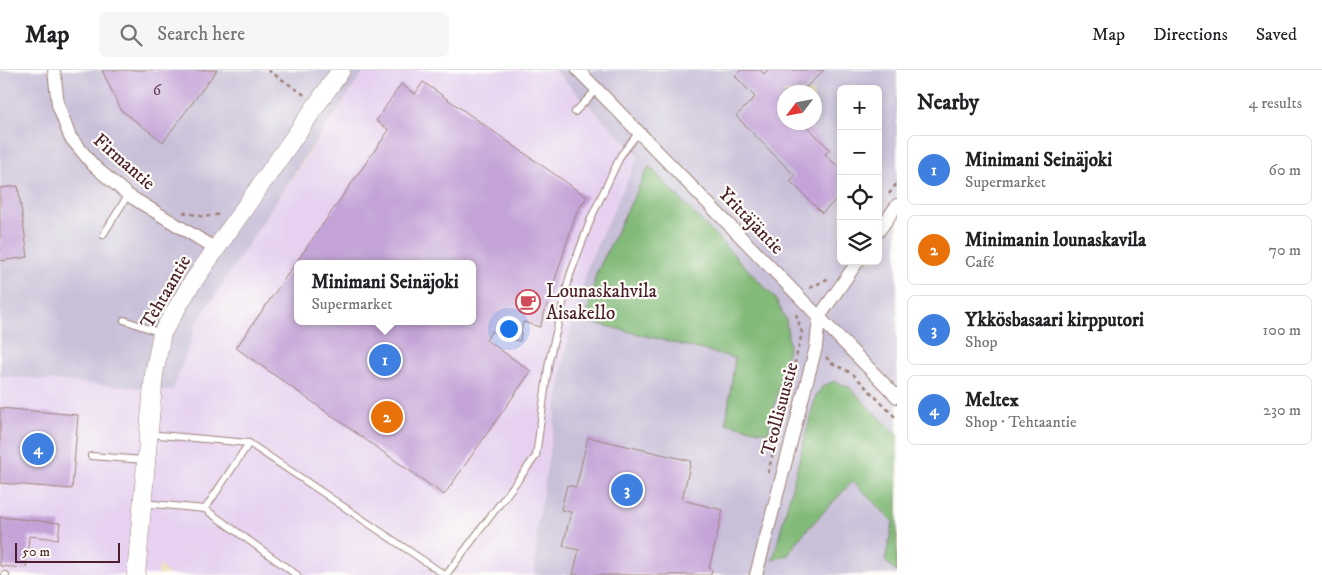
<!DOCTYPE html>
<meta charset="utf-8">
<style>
body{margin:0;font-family:"IM FELL DW Pica",serif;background:#f6f6f6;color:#202124}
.controls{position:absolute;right:15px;top:15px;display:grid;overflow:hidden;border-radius:8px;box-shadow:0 2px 8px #0003}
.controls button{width:45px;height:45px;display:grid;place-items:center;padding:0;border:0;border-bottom:1px solid #e0e0e0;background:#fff;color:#202124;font:25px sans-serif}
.compass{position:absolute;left:777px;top:15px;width:45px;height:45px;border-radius:50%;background:#fff;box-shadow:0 2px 8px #0003;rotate:238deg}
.scale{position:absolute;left:15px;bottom:12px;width:105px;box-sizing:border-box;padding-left:5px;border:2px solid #4a1f2b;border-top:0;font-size:14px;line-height:18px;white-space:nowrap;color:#4a1f2b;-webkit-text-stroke:4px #fdfcf7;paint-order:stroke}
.you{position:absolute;left:508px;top:258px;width:18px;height:18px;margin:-12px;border:4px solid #fff;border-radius:50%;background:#1a73e8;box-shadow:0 0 0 8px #1a73e833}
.badge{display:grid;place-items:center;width:32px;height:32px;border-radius:50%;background:#1a73e8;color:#fff;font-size:16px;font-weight:700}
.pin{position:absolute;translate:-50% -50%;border:2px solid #fff;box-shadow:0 1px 5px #0006}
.popup{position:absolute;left:294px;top:190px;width:182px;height:65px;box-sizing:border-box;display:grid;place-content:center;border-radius:8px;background:#fff;filter:drop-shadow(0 1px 4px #0005);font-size:16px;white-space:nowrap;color:#757577}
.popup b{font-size:19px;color:#202124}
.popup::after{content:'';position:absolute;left:50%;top:100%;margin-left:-10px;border:10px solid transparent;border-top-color:#fff}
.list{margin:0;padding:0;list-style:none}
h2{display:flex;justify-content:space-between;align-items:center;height:65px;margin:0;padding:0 20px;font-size:21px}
h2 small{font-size:16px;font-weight:400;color:#757577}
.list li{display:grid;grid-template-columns:32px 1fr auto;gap:15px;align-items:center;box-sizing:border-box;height:70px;margin:0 10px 10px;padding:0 10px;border:1px solid #e0e0e0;border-radius:8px}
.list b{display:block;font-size:19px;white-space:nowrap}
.list p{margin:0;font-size:16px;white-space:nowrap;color:#757577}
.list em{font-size:16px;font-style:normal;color:#757577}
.icon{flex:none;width:28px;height:28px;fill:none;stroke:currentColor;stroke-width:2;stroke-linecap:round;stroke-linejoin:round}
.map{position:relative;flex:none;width:897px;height:505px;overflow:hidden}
header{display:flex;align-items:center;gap:30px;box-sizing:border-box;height:70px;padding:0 25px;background:#fff;border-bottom:1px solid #e0e0e0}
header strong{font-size:24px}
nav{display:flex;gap:28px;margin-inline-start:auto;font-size:18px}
.search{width:350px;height:45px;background:#f6f6f6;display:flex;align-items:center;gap:12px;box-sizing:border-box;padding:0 18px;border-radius:8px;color:#757577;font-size:19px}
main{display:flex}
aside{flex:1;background:#fff}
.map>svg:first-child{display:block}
.built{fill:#e6d2f0;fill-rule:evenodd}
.industrial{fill:#c8bfd8;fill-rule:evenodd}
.forest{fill:#82ba78;stroke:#666c52}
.building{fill:#c4a4d8;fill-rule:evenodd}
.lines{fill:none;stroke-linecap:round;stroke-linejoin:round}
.lane-casing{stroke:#9d8077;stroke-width:8}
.street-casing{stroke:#9d8077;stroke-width:14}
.secondary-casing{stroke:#9d8077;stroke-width:19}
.path{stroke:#9d8077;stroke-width:2.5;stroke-dasharray:4 4;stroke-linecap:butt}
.lane{stroke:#fff;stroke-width:6}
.street{stroke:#fff;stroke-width:12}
.secondary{stroke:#fff;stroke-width:18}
.labels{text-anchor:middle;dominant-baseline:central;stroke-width:4.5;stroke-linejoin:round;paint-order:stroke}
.number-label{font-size:16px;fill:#684056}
.street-label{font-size:19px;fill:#4a1f2b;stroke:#fdfcf7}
.poi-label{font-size:19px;fill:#4a1f2b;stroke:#fdfcf7;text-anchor:start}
</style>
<header>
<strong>Map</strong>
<div class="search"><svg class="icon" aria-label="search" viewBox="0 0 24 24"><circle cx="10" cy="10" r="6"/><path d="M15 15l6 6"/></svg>Search here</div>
<nav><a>Map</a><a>Directions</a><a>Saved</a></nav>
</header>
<main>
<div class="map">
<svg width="897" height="505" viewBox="0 0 897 505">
<rect width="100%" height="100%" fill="#fdfcf7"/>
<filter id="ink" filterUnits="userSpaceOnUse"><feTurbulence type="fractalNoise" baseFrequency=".02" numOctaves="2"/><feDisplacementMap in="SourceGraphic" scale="10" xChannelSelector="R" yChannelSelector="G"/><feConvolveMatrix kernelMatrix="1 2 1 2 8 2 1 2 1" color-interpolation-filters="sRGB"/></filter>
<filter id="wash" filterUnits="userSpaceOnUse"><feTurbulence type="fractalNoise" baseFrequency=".0096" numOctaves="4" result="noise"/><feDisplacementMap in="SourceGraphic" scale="20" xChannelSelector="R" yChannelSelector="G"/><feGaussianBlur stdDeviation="1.12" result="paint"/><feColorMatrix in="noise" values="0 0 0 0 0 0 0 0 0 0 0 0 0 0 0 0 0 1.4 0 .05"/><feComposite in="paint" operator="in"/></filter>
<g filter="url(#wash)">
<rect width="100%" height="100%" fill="#f0e1c3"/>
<!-- built -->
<path class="built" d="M0,0L238,189L365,0H554L639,86L589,192L566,279L537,459L535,505H170L159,495L158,505H0ZM298,194H472V251H298Z"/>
<!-- industrial -->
<g class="industrial">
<path d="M0,0H365L303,90L197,253L173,321L0,306Z"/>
<path d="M554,0H897V505H535L537,459L566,279L589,192L639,86ZM841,19H878V191H841ZM784,22H814V52H784Z"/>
</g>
<!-- forest -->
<g class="forest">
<path d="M649,96L775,228L786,250L789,275L768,363L726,353L735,288L586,251L596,204Z"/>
<path d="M834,311L849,317L897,365V502L885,491L893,452L853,411L802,465L788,485L773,490L816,325L823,316Z"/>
</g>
<g id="blocks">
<!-- building -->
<g class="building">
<path d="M102,0H217L163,72L121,40Z"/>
<path d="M741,0H761L764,4L768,0H824L801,22H784V52H803L830,80L825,84L841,100V125L822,143L790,111L795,106L736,46L755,27L735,6Z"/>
<path d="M423,12L587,127L577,141L540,257L523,252L520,271L502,268L492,261L486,270L531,301L444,425L236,278L389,60L376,51L401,14L415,24ZM298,194H472V251H298Z"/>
<path d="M18,116L28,187L0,191V118Z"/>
<path d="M0,338L78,345L72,419L0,413Z"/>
<path d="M588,367L691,391L682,430L723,440L709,499L712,500L711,505H573L579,480L563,476L571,442L561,440L567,415L576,417Z"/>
<path d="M0,447L60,453L58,469L29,466L26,498L0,496Z"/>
</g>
</g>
</g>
<g filter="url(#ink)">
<use href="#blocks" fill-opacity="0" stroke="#9d8077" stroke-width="1"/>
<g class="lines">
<defs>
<g id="lane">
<path d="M575,42L597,19"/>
<path d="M103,165L128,125"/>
<path d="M124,250L161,263"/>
<path d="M159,365L249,373"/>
<path d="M91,386L144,390"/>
<path d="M143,433L205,439L297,505"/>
<path d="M205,439L249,373L445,505"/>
<path d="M5,505H6"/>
<path d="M446,505L536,386L549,291L570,205L592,146L621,85L639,62"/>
</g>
<g id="street">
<path d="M54,0L58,35L70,67L94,96L128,125L216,179"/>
<path d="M578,0L897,327"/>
<path d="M878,162L897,135"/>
<path d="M756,505L816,277L819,247L858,191"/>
</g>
<path id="secondary" d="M136,505L154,304L162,263L190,216L341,0"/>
</defs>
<!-- lane casing -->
<use href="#lane" class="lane-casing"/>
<!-- street casing -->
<use href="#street" class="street-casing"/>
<!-- secondary casing -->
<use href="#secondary" class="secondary-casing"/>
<!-- path -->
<g class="path">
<path d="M268,0L306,26"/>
<path d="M889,124L897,113"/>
<path d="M183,142L204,147L221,144"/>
<path d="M810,218L829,208"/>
<path d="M826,287L832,293L853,304L897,349"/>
<path d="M768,403L802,263L796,244"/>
</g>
<!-- lane -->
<use href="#lane" class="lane"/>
<!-- street -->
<use href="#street" class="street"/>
<!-- secondary -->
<use href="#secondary" class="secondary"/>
</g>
</g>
<!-- icons -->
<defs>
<symbol id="cafe-ring" viewBox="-11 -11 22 22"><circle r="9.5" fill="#fdfcf7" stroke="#d1495b" stroke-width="1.5"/><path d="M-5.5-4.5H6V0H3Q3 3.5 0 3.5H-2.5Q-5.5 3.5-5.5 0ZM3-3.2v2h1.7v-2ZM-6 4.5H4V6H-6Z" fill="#d1495b"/></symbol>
</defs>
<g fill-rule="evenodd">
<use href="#cafe-ring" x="514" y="218" width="28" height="28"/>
</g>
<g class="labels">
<!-- number labels -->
<g class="number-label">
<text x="157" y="20">6</text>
</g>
<!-- street labels -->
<g class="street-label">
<text transform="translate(124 92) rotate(41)">Firmantie</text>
<text transform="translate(751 151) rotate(46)">Yrittäjäntie</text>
<text transform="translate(166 222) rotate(-60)">Tehtaantie</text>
<text transform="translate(780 339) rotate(-75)">Teollisuustie</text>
</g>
<!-- poi labels -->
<g class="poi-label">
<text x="546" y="221">Lounaskahvila<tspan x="546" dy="22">Aisakello</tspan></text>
</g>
</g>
</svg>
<div class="controls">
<button>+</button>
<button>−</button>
<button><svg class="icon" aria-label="locate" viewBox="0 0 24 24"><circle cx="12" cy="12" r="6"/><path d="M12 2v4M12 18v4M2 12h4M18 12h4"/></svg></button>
<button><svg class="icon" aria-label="layers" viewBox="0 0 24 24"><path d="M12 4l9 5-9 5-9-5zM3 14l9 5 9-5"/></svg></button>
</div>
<svg class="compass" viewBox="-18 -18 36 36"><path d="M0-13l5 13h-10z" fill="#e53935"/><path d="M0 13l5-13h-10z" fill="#757577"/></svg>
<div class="scale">50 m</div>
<div class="you"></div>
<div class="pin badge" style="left:385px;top:290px;background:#3f7fe0">1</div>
<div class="popup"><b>Minimani Seinäjoki</b>Supermarket</div>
<div class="pin badge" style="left:387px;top:347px;background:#e8710a">2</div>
<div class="pin badge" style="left:627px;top:420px;background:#3f7fe0">3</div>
<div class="pin badge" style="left:38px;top:379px;background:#3f7fe0">4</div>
</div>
<aside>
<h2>Nearby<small>4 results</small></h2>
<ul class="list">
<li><span class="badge" style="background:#3f7fe0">1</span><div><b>Minimani Seinäjoki</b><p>Supermarket</p></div><em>60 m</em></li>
<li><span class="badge" style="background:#e8710a">2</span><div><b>Minimanin lounaskavila</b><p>Café</p></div><em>70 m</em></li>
<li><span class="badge" style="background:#3f7fe0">3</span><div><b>Ykkösbasaari kirpputori</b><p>Shop</p></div><em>100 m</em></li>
<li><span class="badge" style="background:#3f7fe0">4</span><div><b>Meltex</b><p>Shop · Tehtaantie</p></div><em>230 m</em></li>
</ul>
</aside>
</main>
